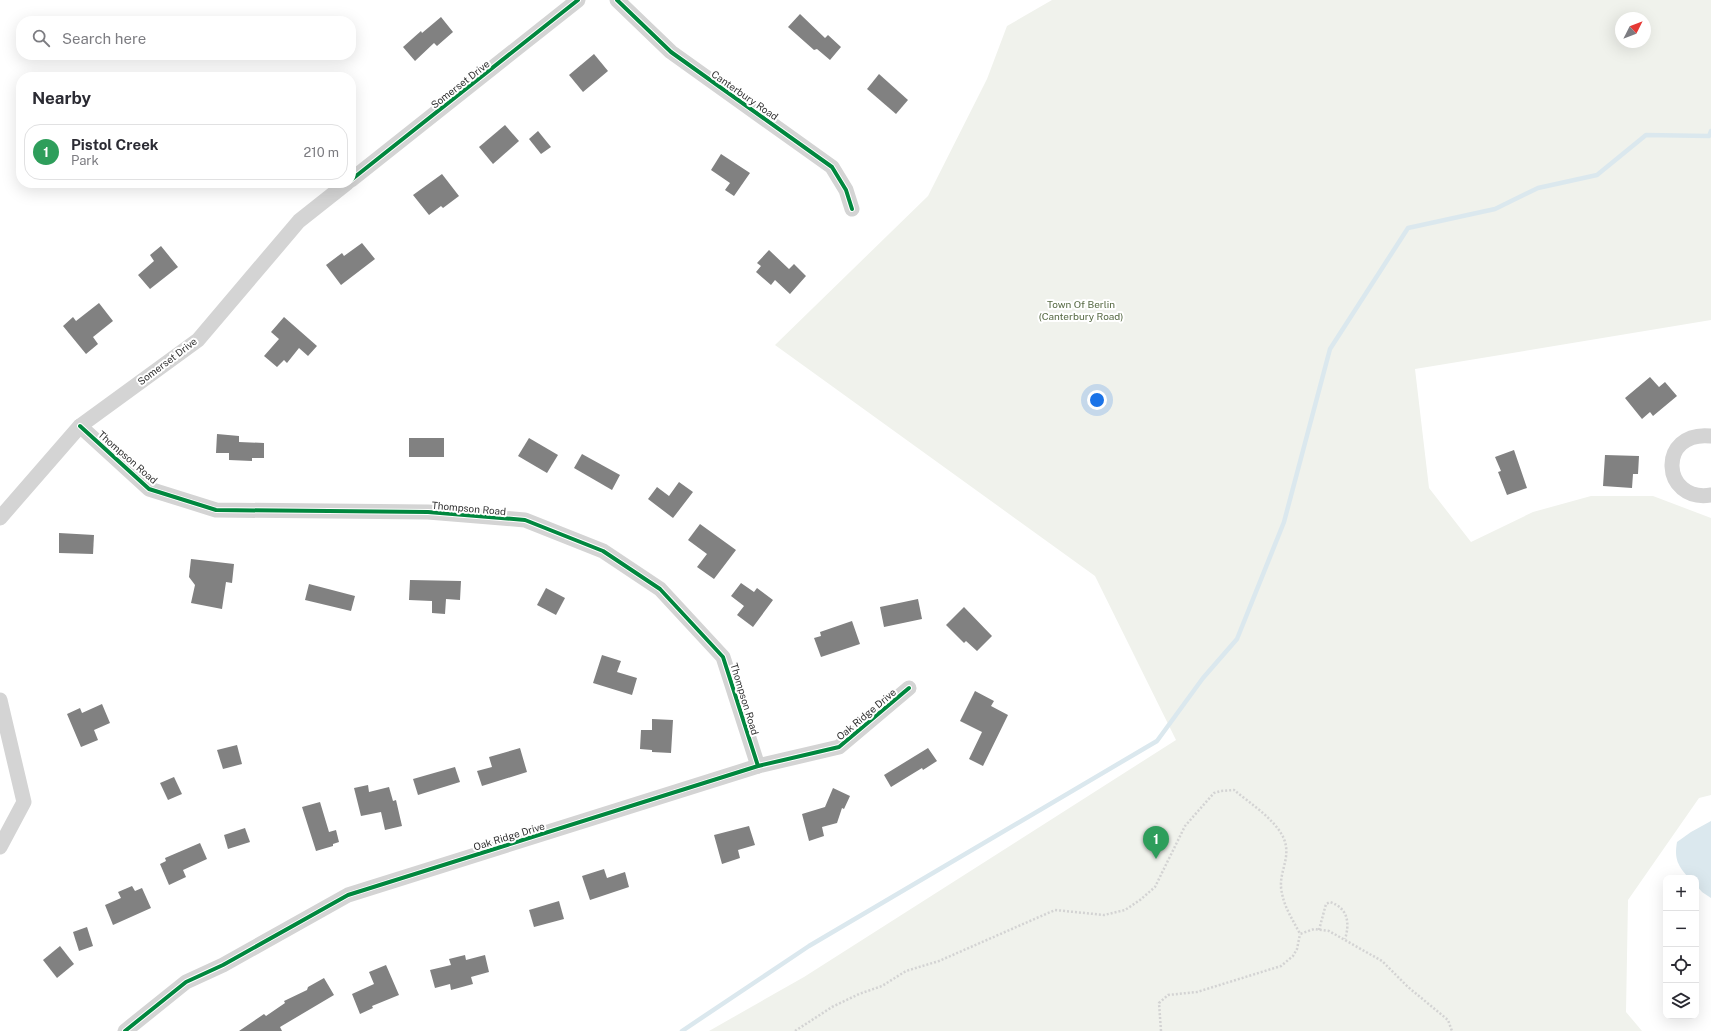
<!DOCTYPE html>
<meta charset="utf-8">
<style>
body{margin:0;font-family:"Public Sans",sans-serif;background:#f2f2f3;color:#2b2b33}
.controls{position:absolute;right:12px;bottom:12px;display:grid;overflow:hidden;border-radius:8px;box-shadow:0 4px 16px #0002}
.controls button{width:36px;height:36px;display:grid;place-items:center;padding:0;border:0;border-bottom:1px solid #e1e1e2;background:#fff;color:#2b2b33;font:20px sans-serif}
.compass{position:absolute;left:1615px;top:12px;width:36px;height:36px;border-radius:50%;background:#fff;box-shadow:0 4px 16px #0002;rotate:48deg}
.you{position:absolute;left:1097px;top:400px;width:14px;height:14px;margin:-10px;border:3px solid #fff;border-radius:50%;background:#1a73e8;box-shadow:0 0 0 6px #1a73e833}
.badge{display:grid;place-items:center;width:26px;height:26px;border-radius:50%;background:#7a7a7a;color:#fff;font-size:13px;font-weight:700}
.pin{position:absolute;translate:-50% -33px;filter:drop-shadow(0 1px 2px #0008)}
.pin::after{content:'';position:absolute;top:21px;width:14px;height:12px;background:inherit;clip-path:polygon(0 0,100% 0,50% 100%)}
.list{margin:0;padding:0;list-style:none}
h2{display:flex;justify-content:space-between;align-items:center;height:52px;margin:0;padding:0 16px;font-size:17px}
h2 small{font-size:13px;font-weight:400;color:#7c7c81}
.list li{display:grid;grid-template-columns:26px 1fr auto;gap:12px;align-items:center;box-sizing:border-box;height:56px;margin:0 8px 8px;padding:0 8px;border:1px solid #e1e1e2;border-radius:16px}
.list b{display:block;font-size:15px;white-space:nowrap}
.list p{margin:0;font-size:13px;white-space:nowrap;color:#7c7c81}
.list em{font-size:13px;font-style:normal;color:#7c7c81}
.icon{flex:none;width:22px;height:22px;fill:none;stroke:currentColor;stroke-width:2;stroke-linecap:round;stroke-linejoin:round}
.map{position:relative;flex:none;width:1711px;height:1031px;overflow:hidden}
.search{position:absolute;background:#fff;box-shadow:0 4px 16px #0002;left:16px;top:16px;width:340px;height:44px;display:flex;align-items:center;gap:10px;box-sizing:border-box;padding:0 14px;border-radius:16px;color:#7c7c81;font-size:15px}
.panel{position:absolute;background:#fff;box-shadow:0 4px 16px #0002;left:16px;top:72px;width:340px;height:116px;border-radius:16px}
.map>svg:first-child{display:block}
.green{fill:#f0f2ec;fill-rule:evenodd}
.water{fill:#dbe8ee}
.lines{fill:none;stroke-linecap:round;stroke-linejoin:round}
.stream{stroke:#dbe8ee;stroke-width:4.5}
.building{fill:#818181}
.path{stroke:#d3d3d3;stroke-width:2.5;stroke-dasharray:2 2;stroke-linecap:butt}
.street{stroke:#d4d4d4;stroke-width:15}
.cycleway-casing{stroke:#fff;stroke-width:6}
.cycleway{stroke:#00873e;stroke-width:4}
.labels{text-anchor:middle;dominant-baseline:central;stroke-width:4;stroke-linejoin:round;paint-order:stroke}
.street-label{font-size:10px;fill:#333;stroke:#fff}
.park-label{font-size:10px;fill:#576a44;stroke:#fff}
</style>
<div class="map">
<svg width="1711" height="1031" viewBox="0 0 1711 1031">
<rect width="100%" height="100%" fill="#fff"/>
<!-- green -->
<path class="green" d="M1052,0H1711V320L1415,369L1429,488L1471,542L1533,512L1591,496H1653L1711,518V795L1699,798L1628,900L1626,1012L1642,1031H709L804,977L1176,740L1095,576L775,345L928,196L987,79L1007,26ZM1621,18H1645V42H1621Z"/>
<!-- water -->
<path class="water" d="M1711,821V898L1702,892L1696,885V878H1689C1678,866 1674,859 1677,842L1691,832Z"/>
<g class="lines">
<!-- stream -->
<path class="stream" d="M682,1031L809,946L1157,741L1203,678L1237,639L1284,522L1330,349L1408,228L1495,209L1538,188L1597,175L1646,135L1709,136L1711,131"/>
</g>
<!-- building -->
<g class="building">
<path d="M800,14L825,38L828,35L841,47L830,60L817,49L814,50L788,27Z"/>
<path d="M441,17L453,32L437,46L434,43L415,61L403,47L421,31L422,33Z"/>
<path d="M594,54L608,71L583,92L569,75Z"/>
<path d="M879,74L908,100L896,114L867,89Z"/>
<path d="M505,125L519,141L493,164L479,147Z"/>
<path d="M538,131L551,147L541,154L529,139Z"/>
<path d="M721,154L750,173L734,196L725,190L730,183L711,170Z"/>
<path d="M442,174L459,196L443,208L441,206L429,215L413,195Z"/>
<path d="M362,243L375,259L341,285L326,265L342,253L344,256Z"/>
<path d="M161,246L178,267L150,289L138,275L154,261L150,255Z"/>
<path d="M769,250L789,269L794,264L806,276L790,294L775,280L771,285L756,272L761,266L757,263Z"/>
<path d="M99,303L113,321L93,337L98,344L86,354L63,326L73,317L76,321Z"/>
<path d="M284,317L317,346L308,356L299,348L287,363L284,360L277,367L264,356L279,339L271,332Z"/>
<path d="M1650,377L1659,387L1665,382L1677,396L1653,416L1650,412L1642,419L1625,398Z"/>
<path d="M217,434L239,436V442L264,443V458H252V461L229,460V453H216Z"/>
<rect x="409" y="438" width="35" height="19"/>
<path d="M529,438L558,455L547,473L518,456Z"/>
<path d="M1514,450L1527,488L1507,495L1498,472L1501,471L1495,457Z"/>
<path d="M582,454L620,475L612,490L574,468Z"/>
<path d="M1605,455L1639,456L1638,474H1633L1632,488L1603,486Z"/>
<path d="M679,482L693,492L673,518L648,499L657,487L669,496Z"/>
<path d="M700,524L736,550L714,579L697,567L707,554L688,540Z"/>
<path d="M59,533L94,535L93,554L59,553Z"/>
<path d="M191,559L234,564L232,583L226,582L222,609L191,603L195,585L189,577Z"/>
<path d="M410,580L461,581L460,600L446,599L445,614L432,613V601L409,600Z"/>
<path d="M741,583L754,592L757,588L773,600L753,627L737,615L744,606L731,596Z"/>
<path d="M309,584L355,596L351,611L305,600Z"/>
<path d="M546,588L565,598L556,615L537,605Z"/>
<path d="M918,599L922,619L884,627L880,607Z"/>
<path d="M964,607L992,636L977,651L966,641L964,643L946,625Z"/>
<path d="M852,621L860,644L821,657L814,638L821,636L820,632Z"/>
<path d="M602,655L621,661L617,672L637,678L632,695L593,683Z"/>
<path d="M975,691L994,701L991,706L1008,715L983,766L969,759L982,732L960,721Z"/>
<path d="M102,704L110,723L94,730L98,740L81,747L67,714L80,708L82,713Z"/>
<path d="M652,719L673,720L671,753L652,752V750L640,749L641,730H652Z"/>
<path d="M237,745L242,764L223,769L217,750Z"/>
<path d="M520,748L527,772L482,786L477,771L492,767L489,757Z"/>
<path d="M928,748L937,761L923,770L922,768L891,787L884,775Z"/>
<path d="M455,767L460,782L418,795L413,779Z"/>
<path d="M174,777L182,794L168,800L160,783Z"/>
<path d="M368,785L369,792L389,787L393,801L396,800L402,826L385,830L381,812L361,816L354,788Z"/>
<path d="M833,788L850,796L844,809L842,808L837,823L822,827L824,836L809,841L802,814L825,807Z"/>
<path d="M320,802L329,832L336,830L339,842L333,844V846L316,851L302,807Z"/>
<path d="M749,826L755,845L738,850L740,858L722,864L714,835Z"/>
<path d="M245,828L250,842L228,849L224,835Z"/>
<path d="M200,843L207,859L183,870L186,877L169,885L160,864L166,861L165,858Z"/>
<path d="M604,869L607,878L625,872L629,887L590,900L582,876Z"/>
<path d="M132,886L135,891L142,888L151,908L113,925L105,905L121,898L118,892Z"/>
<path d="M559,901L564,919L534,927L529,910Z"/>
<path d="M87,927L93,946L79,951L73,932Z"/>
<path d="M60,946L74,964L57,978L43,960Z"/>
<path d="M465,955L466,960L485,955L489,972L471,977L473,984L451,990L450,984L435,988L430,970L451,965L449,959Z"/>
<path d="M386,965L399,995L372,1006L373,1008L360,1014L352,994L374,984L369,972Z"/>
<path d="M324,978L334,995L280,1027L282,1031H239L264,1014L266,1016L285,1003L284,1001L307,990L308,987Z"/>
</g>
<g class="lines">
<!-- path -->
<g class="path">
<path d="M1319,930L1326,904L1330,902C1348,908 1350,923 1345,939"/>
<path d="M795,1031L832,1007L859,994L882,986L906,971L939,961L1055,910L1104,915L1125,910L1140,900L1155,887L1185,826L1214,793L1221,791L1234,790C1250,803 1276,820 1284,839C1291,857 1280,870 1281,887C1283,906 1292,918 1300,934L1314,929L1329,931L1382,961L1408,987L1448,1020L1452,1031"/>
<path d="M1161,1031L1159,1003L1168,995L1197,992L1281,966L1293,956L1297,949L1300,934"/>
</g>
<!-- street -->
<g class="street">
<path d="M617,0L671,52L832,167L846,190L852,209"/>
<path d="M351,180L578,0"/>
<path d="M80,426L149,489L216,510L428,512L525,520L603,551L660,589L723,657L758,766"/>
<path d="M1711,436C1657,430 1661,503 1711,495"/>
<path d="M0,518L80,426L198,340L299,221L347,183"/>
<path d="M0,700L24,802L0,847"/>
<path d="M125,1031L186,982L223,965L348,895L758,766L839,747L909,688"/>
</g>
<defs>
<g id="cycleway">
<path d="M617,0L671,52L832,167L846,190L852,209"/>
<path d="M351,180L578,0"/>
<path d="M80,426L149,489L216,510L428,512L525,520L603,551L660,589L723,657L758,766"/>
<path d="M125,1031L186,982L223,965L348,895L758,766L839,747L909,688"/>
</g>
</defs>
<!-- cycleway casing -->
<use href="#cycleway" class="cycleway-casing"/>
<!-- cycleway -->
<use href="#cycleway" class="cycleway"/>
</g>
<g class="labels">
<!-- street labels -->
<g class="street-label">
<text transform="translate(460 84) rotate(-38)">Somerset Drive</text>
<text transform="translate(745 95) rotate(35)">Canterbury Road</text>
<text transform="translate(167 361) rotate(-37)">Somerset Drive</text>
<text transform="translate(128 457) rotate(41)">Thompson Road</text>
<text transform="translate(469 508) rotate(5)">Thompson Road</text>
<text transform="translate(745 699) rotate(73)">Thompson Road</text>
<text transform="translate(866 714) rotate(-40)">Oak Ridge Drive</text>
<text transform="translate(509 836) rotate(-17)">Oak Ridge Drive</text>
</g>
<!-- park labels -->
<g class="park-label">
<text x="1081" y="304">Town Of Berlin<tspan x="1081" dy="12">(Canterbury Road)</tspan></text>
</g>
</g>
</svg>
<div class="controls">
<button>+</button>
<button>−</button>
<button><svg class="icon" aria-label="locate" viewBox="0 0 24 24"><circle cx="12" cy="12" r="6"/><path d="M12 2v4M12 18v4M2 12h4M18 12h4"/></svg></button>
<button><svg class="icon" aria-label="layers" viewBox="0 0 24 24"><path d="M12 4l9 5-9 5-9-5zM3 14l9 5 9-5"/></svg></button>
</div>
<svg class="compass" viewBox="-18 -18 36 36"><path d="M0-13l5 13h-10z" fill="#e53935"/><path d="M0 13l5-13h-10z" fill="#7c7c81"/></svg>
<div class="you"></div>
<div class="pin badge" style="left:1156px;top:859px;background:#2e9e5b">1</div>
<div class="search"><svg class="icon" aria-label="search" viewBox="0 0 24 24"><circle cx="10" cy="10" r="6"/><path d="M15 15l6 6"/></svg>Search here</div>
<section class="panel">
<h2>Nearby<small></small></h2>
<ul class="list">
<li><span class="badge" style="background:#2e9e5b">1</span><div><b>Pistol Creek</b><p>Park</p></div><em>210 m</em></li>
</ul>
</section>
</div>
